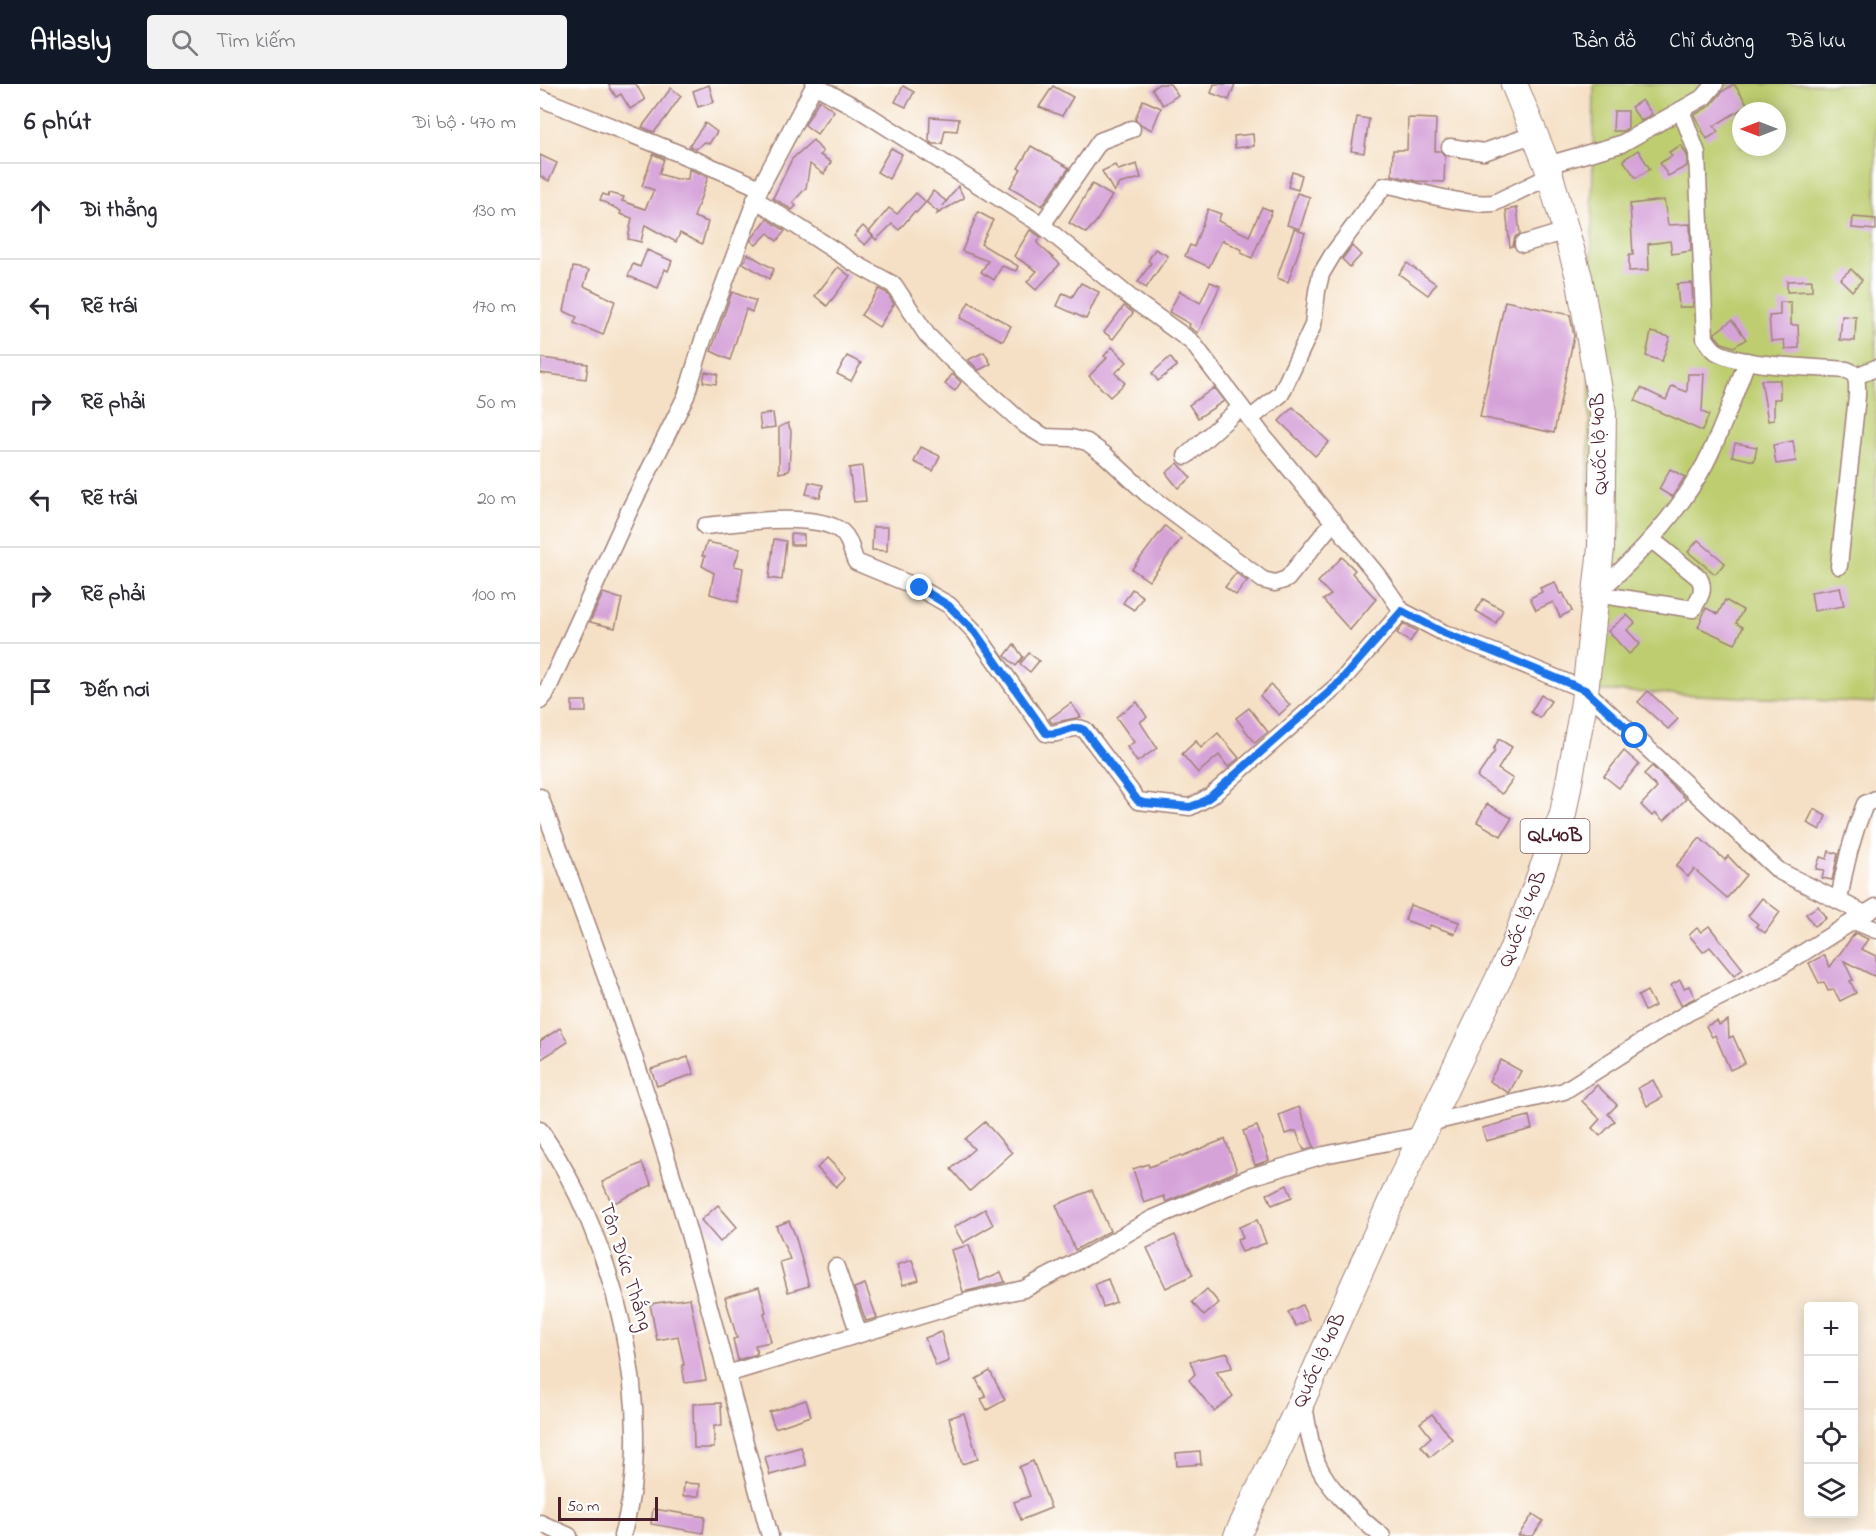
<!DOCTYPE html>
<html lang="vi">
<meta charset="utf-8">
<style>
body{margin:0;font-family:"Indie Flower",sans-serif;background:#f2f2f3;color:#2b2b33}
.controls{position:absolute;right:18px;bottom:18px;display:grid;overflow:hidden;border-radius:6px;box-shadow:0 3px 15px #0003}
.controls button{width:54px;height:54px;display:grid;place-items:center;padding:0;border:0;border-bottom:2px solid #e1e1e2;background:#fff;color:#2b2b33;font:30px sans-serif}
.compass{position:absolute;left:1192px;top:18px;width:54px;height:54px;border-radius:50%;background:#fff;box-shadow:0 3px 15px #0003;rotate:270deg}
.scale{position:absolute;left:18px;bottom:15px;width:100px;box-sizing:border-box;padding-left:6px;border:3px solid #4a1f2b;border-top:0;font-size:16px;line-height:21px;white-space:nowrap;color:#4a1f2b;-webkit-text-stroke:4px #fff;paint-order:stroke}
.stop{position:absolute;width:18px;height:18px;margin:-14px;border:4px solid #1a73e8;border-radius:50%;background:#fff}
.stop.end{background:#1a73e8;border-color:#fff;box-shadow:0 2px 6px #0008}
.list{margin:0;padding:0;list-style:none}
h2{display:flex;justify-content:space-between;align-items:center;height:78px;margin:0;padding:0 24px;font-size:26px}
h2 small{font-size:20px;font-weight:400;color:#7c7c81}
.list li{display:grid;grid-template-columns:39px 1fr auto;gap:18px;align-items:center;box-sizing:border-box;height:96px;padding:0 24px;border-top:2px solid #e1e1e2}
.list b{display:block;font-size:22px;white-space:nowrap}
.list em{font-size:20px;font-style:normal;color:#7c7c81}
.icon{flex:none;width:33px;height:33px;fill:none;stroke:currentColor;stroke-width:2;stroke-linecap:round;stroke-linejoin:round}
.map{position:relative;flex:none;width:1336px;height:1452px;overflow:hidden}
header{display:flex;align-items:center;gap:36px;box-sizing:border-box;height:84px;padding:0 30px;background:#111827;color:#fff}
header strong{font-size:28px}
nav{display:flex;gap:33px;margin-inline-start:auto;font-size:21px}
.search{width:420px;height:54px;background:#f2f2f3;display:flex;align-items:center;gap:15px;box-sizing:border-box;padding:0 21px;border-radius:6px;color:#7c7c81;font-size:22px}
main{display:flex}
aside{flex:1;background:#fff}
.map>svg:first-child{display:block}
.green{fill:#bdcd70;stroke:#84764e;stroke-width:1.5;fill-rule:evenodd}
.building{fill:#d6a3d9}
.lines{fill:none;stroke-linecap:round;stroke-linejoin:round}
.minor-casing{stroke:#a08078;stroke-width:19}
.highway-casing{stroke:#a08078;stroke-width:28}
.minor{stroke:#fff;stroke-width:16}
.highway{stroke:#fff;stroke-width:26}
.route{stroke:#1a73e8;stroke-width:8}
.labels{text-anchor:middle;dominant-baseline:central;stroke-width:5;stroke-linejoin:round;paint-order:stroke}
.shield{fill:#fff;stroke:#80626b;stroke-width:1.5}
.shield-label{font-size:20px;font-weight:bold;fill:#4a1f2b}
.street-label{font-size:21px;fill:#4a1f2b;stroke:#fff}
</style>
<header>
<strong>Atlasly</strong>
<div class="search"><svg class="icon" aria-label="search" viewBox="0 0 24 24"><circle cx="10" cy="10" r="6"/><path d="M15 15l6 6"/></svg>Tìm kiếm</div>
<nav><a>Bản đồ</a><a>Chỉ đường</a><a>Đã lưu</a></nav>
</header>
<main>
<aside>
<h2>6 phút<small>Đi bộ · 470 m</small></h2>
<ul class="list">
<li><svg class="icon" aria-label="ahead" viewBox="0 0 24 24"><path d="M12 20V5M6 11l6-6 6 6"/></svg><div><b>Đi thẳng</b></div><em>130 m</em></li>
<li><svg class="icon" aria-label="left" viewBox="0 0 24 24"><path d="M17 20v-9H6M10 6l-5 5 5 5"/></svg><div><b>Rẽ trái</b></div><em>170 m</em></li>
<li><svg class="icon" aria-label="right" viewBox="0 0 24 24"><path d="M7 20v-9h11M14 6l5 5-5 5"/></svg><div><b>Rẽ phải</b></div><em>50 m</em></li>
<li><svg class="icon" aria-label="left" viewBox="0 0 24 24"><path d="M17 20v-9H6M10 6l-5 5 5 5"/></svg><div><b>Rẽ trái</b></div><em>20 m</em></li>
<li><svg class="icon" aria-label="right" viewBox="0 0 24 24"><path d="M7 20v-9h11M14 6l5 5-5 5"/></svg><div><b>Rẽ phải</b></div><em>100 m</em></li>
<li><svg class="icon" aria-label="arrive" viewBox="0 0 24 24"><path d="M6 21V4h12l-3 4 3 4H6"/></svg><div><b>Đến nơi</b></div></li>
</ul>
</aside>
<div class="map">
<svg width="1336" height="1452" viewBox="0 0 1336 1452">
<rect width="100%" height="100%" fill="#fff"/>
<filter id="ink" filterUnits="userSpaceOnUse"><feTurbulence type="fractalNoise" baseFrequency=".0167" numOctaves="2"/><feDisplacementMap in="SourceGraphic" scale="12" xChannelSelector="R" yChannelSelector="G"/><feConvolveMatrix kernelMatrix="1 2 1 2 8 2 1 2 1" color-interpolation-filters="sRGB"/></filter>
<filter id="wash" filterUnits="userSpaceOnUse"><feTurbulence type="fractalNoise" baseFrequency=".008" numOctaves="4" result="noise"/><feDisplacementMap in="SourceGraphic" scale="24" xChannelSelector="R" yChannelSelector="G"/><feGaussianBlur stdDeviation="1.35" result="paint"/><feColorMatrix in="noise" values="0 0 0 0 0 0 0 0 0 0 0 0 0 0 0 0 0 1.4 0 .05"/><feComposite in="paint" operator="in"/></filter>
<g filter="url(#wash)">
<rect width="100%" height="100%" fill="#f5e0c5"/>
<!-- green -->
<path class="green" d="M1054,0H1336V619L1045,606ZM1201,27H1237V63H1201Z"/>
<g id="blocks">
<!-- building -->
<g class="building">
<path d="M68,0H96L105,16L90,25L81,10L76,13Z"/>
<path d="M619,0H630L638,11L623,21L612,5Z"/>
<path d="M674,0H695L689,16L671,9Z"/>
<path d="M1194,0L1208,21L1174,42L1178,48L1167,55L1154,31L1170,22L1183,7Z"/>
<path d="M169,1L174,18L158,23L153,7Z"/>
<path d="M363,2L374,8L366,23L355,18Z"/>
<path d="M513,2L533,13L522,32L499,23Z"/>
<path d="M131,4L141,12L125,35L114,48L102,43Z"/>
<path d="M279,16L294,27L277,50L265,41Z"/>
<path d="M603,16L621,24L612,46L602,41L595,35Z"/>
<path d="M1102,16L1112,30L1101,37L1091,23Z"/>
<path d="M1074,27H1088V44L1083,47H1073Z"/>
<path d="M390,33L419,35L417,47L405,46L402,60H393L389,57Z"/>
<path d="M817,33L829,35L824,69L811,67Z"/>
<path d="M868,34L896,35L895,67H901L905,72L904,98L876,97L852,91L853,66H867Z"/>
<path d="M165,39L177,48L169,60L165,58L156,65L149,62Z"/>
<path d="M713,50L714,62L695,64L694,52Z"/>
<path d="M273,56L283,68L280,71L291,78L284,90L270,80L266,104L253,118L256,122L252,126L233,114L252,75Z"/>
<path d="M1141,61L1147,71V82L1128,92L1120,79L1132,72L1129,68Z"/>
<path d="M491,62L529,84L502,122L470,103L481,85L478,84Z"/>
<path d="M351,64L362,70L349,95L337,88Z"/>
<path d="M1098,66L1110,85L1096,94L1083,76Z"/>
<path d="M113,70L124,75L119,90L136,95H148L149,85L168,93L154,133L168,138L162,160L140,149L136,158L105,141L101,158L88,155L92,134L80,130L81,127L60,116L63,110L68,112L69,109L84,113L82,117L105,125L114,106L102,102Z"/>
<path d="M0,71L17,79L9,97L0,92Z"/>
<path d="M597,80L601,94L579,100L574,108L562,87L575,81L578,86Z"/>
<path d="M752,88L762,91L758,106L748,103Z"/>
<path d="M552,100L572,112L556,138L546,149L529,139Z"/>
<path d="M418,102L424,114L397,130L398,128L386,118L393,107L406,117L403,122Z"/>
<path d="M376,109L386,118L376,129L374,128L359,146L352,140L336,156L329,148L349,124L357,130Z"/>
<path d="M757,109L770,113L760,145L747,141Z"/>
<path d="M1124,116L1128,141L1150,140L1151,167L1132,170L1130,157L1108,160L1109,186L1089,187V171H1093L1090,120Z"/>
<path d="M722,123L732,127L712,174L701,169L702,166L682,156L669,183L645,172L650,161L654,163L668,125L681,130L678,137L709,152Z"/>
<path d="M977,124L980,150L975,153L973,162L970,163L966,126Z"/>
<path d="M438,128L453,136L441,160L478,182L476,187L462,182L454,196L441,188L448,177L422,167Z"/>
<path d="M1313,133L1336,135V146L1312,144Z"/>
<path d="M227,135L245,147L237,157L228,149L216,161L211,157L213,153Z"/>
<path d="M323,142L333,152L325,161L314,152Z"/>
<path d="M754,145L765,149L748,198L737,194Z"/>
<path d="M490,146L501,153L497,159L520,180L496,206L487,198L497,187L474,172Z"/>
<path d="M812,162L821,171L810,183L802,175Z"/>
<path d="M615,165L628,172L606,204L598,198L611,179L608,177Z"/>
<path d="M107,166L132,177L128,187L125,185L118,204L88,192L93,180L100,183Z"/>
<path d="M208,170L234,185L229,195L203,179Z"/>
<path d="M867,179L896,200L888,211L859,190Z"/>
<path d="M33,183L49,186L44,202L75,217L63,251L34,239L37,233L24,227Z"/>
<path d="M298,183L310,192L287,222L275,212Z"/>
<path d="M1311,185L1322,196L1312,207L1300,195Z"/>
<path d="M1272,196V207L1247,208V197Z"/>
<path d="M670,198L680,202L658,249L649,243L650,240L629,228L640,207L660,219Z"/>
<path d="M541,199L559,208L546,235L517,222L523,209L532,213Z"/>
<path d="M1152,199L1153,223H1139L1137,200Z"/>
<path d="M339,205L347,209L354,220L339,243L321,231Z"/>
<path d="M192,208L216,217L212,228L206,225L190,276L171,267Z"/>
<path d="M965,217L1030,231L1034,252L1014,349L940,333Z"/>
<path d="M429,218L471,242L463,257L420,234Z"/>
<path d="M1240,218H1251V241H1258L1259,264L1245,265L1244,256L1231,257L1229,232L1240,231Z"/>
<path d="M584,222L593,229L573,255L564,248Z"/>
<path d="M1302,232L1316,233L1315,257L1300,256Z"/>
<path d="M1192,236L1206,255L1194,263L1182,259L1175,251V249Z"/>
<path d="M1111,248L1130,253L1122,277L1106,272Z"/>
<path d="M572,263L587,278L575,289L585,299L570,313L549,292L567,274L564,272Z"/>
<path d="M444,268L451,280L439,286L428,276Z"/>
<path d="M307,272L321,279L311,297L297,290Z"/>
<path d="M630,273L637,282L618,297L612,289Z"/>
<path d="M1,274L48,280L46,295L0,289Z"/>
<path d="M165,288L178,290L176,300L163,298Z"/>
<path d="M412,290L421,298L415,307L405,300Z"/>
<path d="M1148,290H1164L1162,328L1169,331L1162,347L1095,317L1101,304L1126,316L1132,302L1147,308Z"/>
<path d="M1221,296H1240V315H1234V336L1228,337Z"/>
<path d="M674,304L684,317L658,334L649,321Z"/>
<path d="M753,323L789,358L775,372L739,337Z"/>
<path d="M233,329L235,343L221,345L219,331Z"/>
<path d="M248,339L251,347L249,387L239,389V343Z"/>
<path d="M1253,357L1256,377L1236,380L1233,361Z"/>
<path d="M1195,359L1217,363L1214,377L1192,372Z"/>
<path d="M381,363L400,372L393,387L374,378Z"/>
<path d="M638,379L651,394L638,404L626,389Z"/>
<path d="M322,382L326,417L314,418L309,384Z"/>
<path d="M1130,385L1145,393L1132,413L1119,405Z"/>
<path d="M269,398L283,401L280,414L266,410Z"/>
<path d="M625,442L641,455L609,497L592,485Z"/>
<path d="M333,443H348L347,467L332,466Z"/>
<path d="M251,450L264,451V461H251Z"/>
<path d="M234,455L246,457L242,496L229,494Z"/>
<path d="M1158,456L1185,479L1175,490L1148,468Z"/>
<path d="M167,458L200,465L194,482L203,484L198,518L170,510L174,489L162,482L165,472H162Z"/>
<path d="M802,473L815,486L812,489L836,515L810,546L783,516L791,511L778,498Z"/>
<path d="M696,489L707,497L696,511L685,503Z"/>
<path d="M1015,498L1020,510L1023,509L1032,527L1020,533L1013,518L996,526L990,514L1002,508L1000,504Z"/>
<path d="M1300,503L1304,522L1274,527L1271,508Z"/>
<path d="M592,505L603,513L594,526L583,519Z"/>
<path d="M63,509L82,515L75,544L50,538Z"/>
<path d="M943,515L963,526L956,539L936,527Z"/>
<path d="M1185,516L1203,526L1196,539L1203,543L1195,560L1158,543L1166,524L1178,530Z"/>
<path d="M1087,531L1095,539L1087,546L1100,560L1089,570L1068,547Z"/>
<path d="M864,540L877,547L870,558L857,549Z"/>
<path d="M474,560L483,573L476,582L465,572Z"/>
<path d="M489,569L499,577L490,588L480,580Z"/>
<path d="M731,601L750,621L739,631L720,612Z"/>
<path d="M1108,607L1138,635L1128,645L1098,618Z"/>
<path d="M1001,611L1011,617L1000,634L991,628Z"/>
<rect x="32" y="617" width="14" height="11"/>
<path d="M597,618L607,633L600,638L617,664L597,678L587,663L594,658L576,633Z"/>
<path d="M531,619L541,633L512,639L509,635Z"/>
<path d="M709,624L728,648L715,659L696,634Z"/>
<path d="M678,649L699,674L688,683L679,671L658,689L642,670L656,657L661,664Z"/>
<path d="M959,655L972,663L958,685L973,695L962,710L937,693L955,667L953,666Z"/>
<path d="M1084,667L1099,680L1079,704L1064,692Z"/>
<path d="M1112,682L1146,715L1124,737L1115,729L1112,732L1101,721L1117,704L1104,690Z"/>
<path d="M947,720L972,734L961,752L937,738Z"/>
<path d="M1274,725L1286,732L1280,746L1267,739Z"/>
<path d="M1160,754L1185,776L1188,772L1206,791L1187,814L1154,785L1148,793L1136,782Z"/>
<path d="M1289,767L1298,770L1292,796L1282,794L1284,786L1276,785L1280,773L1287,775Z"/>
<path d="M1222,814L1240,828L1225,849L1216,842L1218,840L1208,832Z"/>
<path d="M870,821L919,838L915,850L890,841L889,845L865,836Z"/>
<path d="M1278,822L1286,834L1274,842L1266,830Z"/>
<path d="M1169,842L1203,885L1194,892L1170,863L1163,868L1149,851L1157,844L1161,848Z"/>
<path d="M1315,849L1328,855L1321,865L1336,872V893L1304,877L1313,896L1310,897L1316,909L1300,917L1294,906L1288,907L1284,898L1279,899L1269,879L1284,871L1290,883Z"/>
<path d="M1140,896L1144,904L1149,902L1155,914L1141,921L1131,901Z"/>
<path d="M1107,907L1115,922L1105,927L1098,912Z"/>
<path d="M1188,936L1189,954L1193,952L1205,979L1190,986L1175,951L1172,953L1166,942L1177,937L1179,941Z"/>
<path d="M20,944L28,958L0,976V957Z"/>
<path d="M148,973L154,990L117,1002L111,985Z"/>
<path d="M961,976L981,987L969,1009L949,997Z"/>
<path d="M1113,996L1122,1014L1107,1022L1098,1004Z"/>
<path d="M1057,1001L1077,1021L1068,1030L1075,1037L1060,1052L1052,1044L1060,1035L1042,1017Z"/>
<path d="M759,1023L774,1063L764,1066L756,1047L745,1050L739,1031Z"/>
<path d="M989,1032L992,1045L946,1057L942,1044Z"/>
<path d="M445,1038L472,1069L430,1107L411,1085L434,1065L425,1055Z"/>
<path d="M717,1042L729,1076L715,1081L703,1047Z"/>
<path d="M685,1055L697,1087L626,1118L624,1112L604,1119L593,1085L608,1080L609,1083L641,1071L642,1072Z"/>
<path d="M287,1074L306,1093L296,1103L277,1084Z"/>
<path d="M102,1079L112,1101L72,1120L62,1098Z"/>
<path d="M747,1101L752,1113L732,1121L727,1110Z"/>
<path d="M552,1106L570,1147L535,1166L516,1121Z"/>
<path d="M178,1121L197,1143L180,1158L161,1136Z"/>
<path d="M445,1125L453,1141L423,1159L414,1143Z"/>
<path d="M717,1136L726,1159L702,1168L697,1156L703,1154L699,1143Z"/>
<path d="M249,1137L255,1151L269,1202L248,1208L240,1178L250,1175L236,1142Z"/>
<path d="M635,1151L653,1191L626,1204L607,1164Z"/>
<path d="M429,1161L440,1197L461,1188L465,1198L423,1208L411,1166Z"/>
<path d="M372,1176L379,1196L363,1201L357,1181Z"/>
<path d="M568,1195L576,1218L563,1223L555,1200Z"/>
<path d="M325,1200L337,1234L326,1237L314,1204Z"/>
<path d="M219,1203L226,1228L224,1229L231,1258L215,1261L217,1270L198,1276L193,1255L197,1254L185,1213Z"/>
<path d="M667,1205L679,1219L664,1232L652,1218Z"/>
<path d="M150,1214L166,1296L145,1299L142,1281H144L138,1252L117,1256L110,1220Z"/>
<path d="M762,1221L769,1236L756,1242L748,1228Z"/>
<path d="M401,1248L409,1277L396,1282L385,1254Z"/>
<path d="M688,1269L692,1284L676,1287L693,1312L674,1327L649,1296L655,1290L650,1277Z"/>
<path d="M450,1287L465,1316L447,1326L441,1315L446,1313L436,1295Z"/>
<path d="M266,1316L271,1332L235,1344L229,1328Z"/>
<path d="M181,1319L182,1342H174V1364H154L153,1320Z"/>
<path d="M424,1329L438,1375L422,1380L409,1334Z"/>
<path d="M892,1330L912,1355L890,1373L881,1362L891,1353L880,1339Z"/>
<path d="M261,1363L266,1381L230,1391L225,1373Z"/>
<path d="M660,1367L661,1380L637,1382L636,1369Z"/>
<path d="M493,1377L511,1424L481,1436L474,1418L490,1412L479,1383Z"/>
<path d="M144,1399L160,1400L159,1412H143Z"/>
<path d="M113,1425L165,1433L163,1449L111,1440Z"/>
<path d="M993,1430L1003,1437L993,1452H978Z"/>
</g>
</g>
</g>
<g filter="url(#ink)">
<use href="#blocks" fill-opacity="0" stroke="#a08078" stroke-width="1.5"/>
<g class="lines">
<defs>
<g id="minor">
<path d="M274,1L317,24L502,141L592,215L652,258L723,352L838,492L862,527L904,549L956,569L1045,606L1239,787L1325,830"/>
<path d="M0,14C73,44 148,71 220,104"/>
<path d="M1141,26L1157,69L1165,254C1168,259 1171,264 1177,268C1204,283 1273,283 1307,286C1319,290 1317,301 1317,312L1299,482"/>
<path d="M910,63L944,68L995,50"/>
<path d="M1007,81L1081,60L1164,13L1175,0"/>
<path d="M215,115L314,179L354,201L387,251L413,277L485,341L505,353L531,354L547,358L565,371L606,409L723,496L735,499L747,495L794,437"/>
<path d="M502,141L560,57L592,45"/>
<path d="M983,160L1026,147"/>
<path d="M1316,292L1336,284"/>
<path d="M710,335L741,310L773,241L777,207L781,190L793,170L844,102L849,101C881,108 922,122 954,119L1010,92"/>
<path d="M646,372L701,323"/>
<path d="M165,442C197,439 277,427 302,448C311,456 311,468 316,478L379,504L409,521L435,548L506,649C520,653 531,639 545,646L598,717L650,723L671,712L797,602L862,527"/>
<path d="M1056,510C1098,472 1138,430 1165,380C1182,347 1194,312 1207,277"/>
<path d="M1056,510L1153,525C1159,514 1166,506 1159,494L1112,456"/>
<path d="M0,617L5,611L89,427L146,312L163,256L220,104L275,0"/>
<path d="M0,713C44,832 89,951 126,1072C165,1197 195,1325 230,1452"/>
<path d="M1299,817C1304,783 1312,752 1325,720L1336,715"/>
<path d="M1314,837L1336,846"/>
<path d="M889,1039L1024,1007L1149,928L1237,885L1336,823"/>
<path d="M0,1046C73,1151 119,1327 82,1452"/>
<path d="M296,1183L319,1250"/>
<path d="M187,1290L433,1216L484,1205L551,1170L612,1135L710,1093L784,1071L883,1051"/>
<path d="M763,1315C767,1336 769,1359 777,1379C788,1405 820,1435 842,1452"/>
<path d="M0,1439L29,1452"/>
</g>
<g id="highway">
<path id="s1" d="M697,1452L763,1314L859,1100L971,869L1023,730L1044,618L1061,464L1063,329L1039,193L1007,81L974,0"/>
</g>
</defs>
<!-- minor casing -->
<use href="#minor" class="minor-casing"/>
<!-- highway casing -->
<use href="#highway" class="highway-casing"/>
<!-- minor -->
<use href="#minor" class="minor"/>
<!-- highway -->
<use href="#highway" class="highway"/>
</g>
</g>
<g class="lines" filter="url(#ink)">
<!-- route -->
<path class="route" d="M380,504L409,522L435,548L506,649C520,653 531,639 544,646L598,717L604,719L650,723L661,719L671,712L796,602L862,527L904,549L956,569L1045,606L1095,652"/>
</g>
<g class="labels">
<!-- shield labels -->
<rect class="shield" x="980.5" y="735" width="69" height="34" rx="4.5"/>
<g class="shield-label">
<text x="1015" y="752">QL.40B</text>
</g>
<!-- street labels -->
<g class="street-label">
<text transform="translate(1060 360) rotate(-92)">Quốc lộ 40B</text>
<text stroke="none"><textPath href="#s1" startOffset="680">Quốc lộ 40B</textPath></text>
<text transform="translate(85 1183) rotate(72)">Tôn Đức Thắng</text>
<text stroke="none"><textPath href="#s1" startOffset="194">Quốc lộ 40B</textPath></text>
</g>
</g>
</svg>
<div class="controls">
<button>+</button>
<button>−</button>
<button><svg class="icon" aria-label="locate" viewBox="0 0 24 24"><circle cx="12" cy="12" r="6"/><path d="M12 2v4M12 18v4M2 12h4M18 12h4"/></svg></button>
<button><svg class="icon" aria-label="layers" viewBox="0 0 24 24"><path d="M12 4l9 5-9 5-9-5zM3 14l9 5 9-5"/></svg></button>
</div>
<svg class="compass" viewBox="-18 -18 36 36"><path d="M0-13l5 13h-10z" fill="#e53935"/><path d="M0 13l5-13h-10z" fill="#7c7c81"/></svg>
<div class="scale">50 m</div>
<div class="stop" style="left:1095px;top:652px"></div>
<div class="stop end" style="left:380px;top:504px"></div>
</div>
</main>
